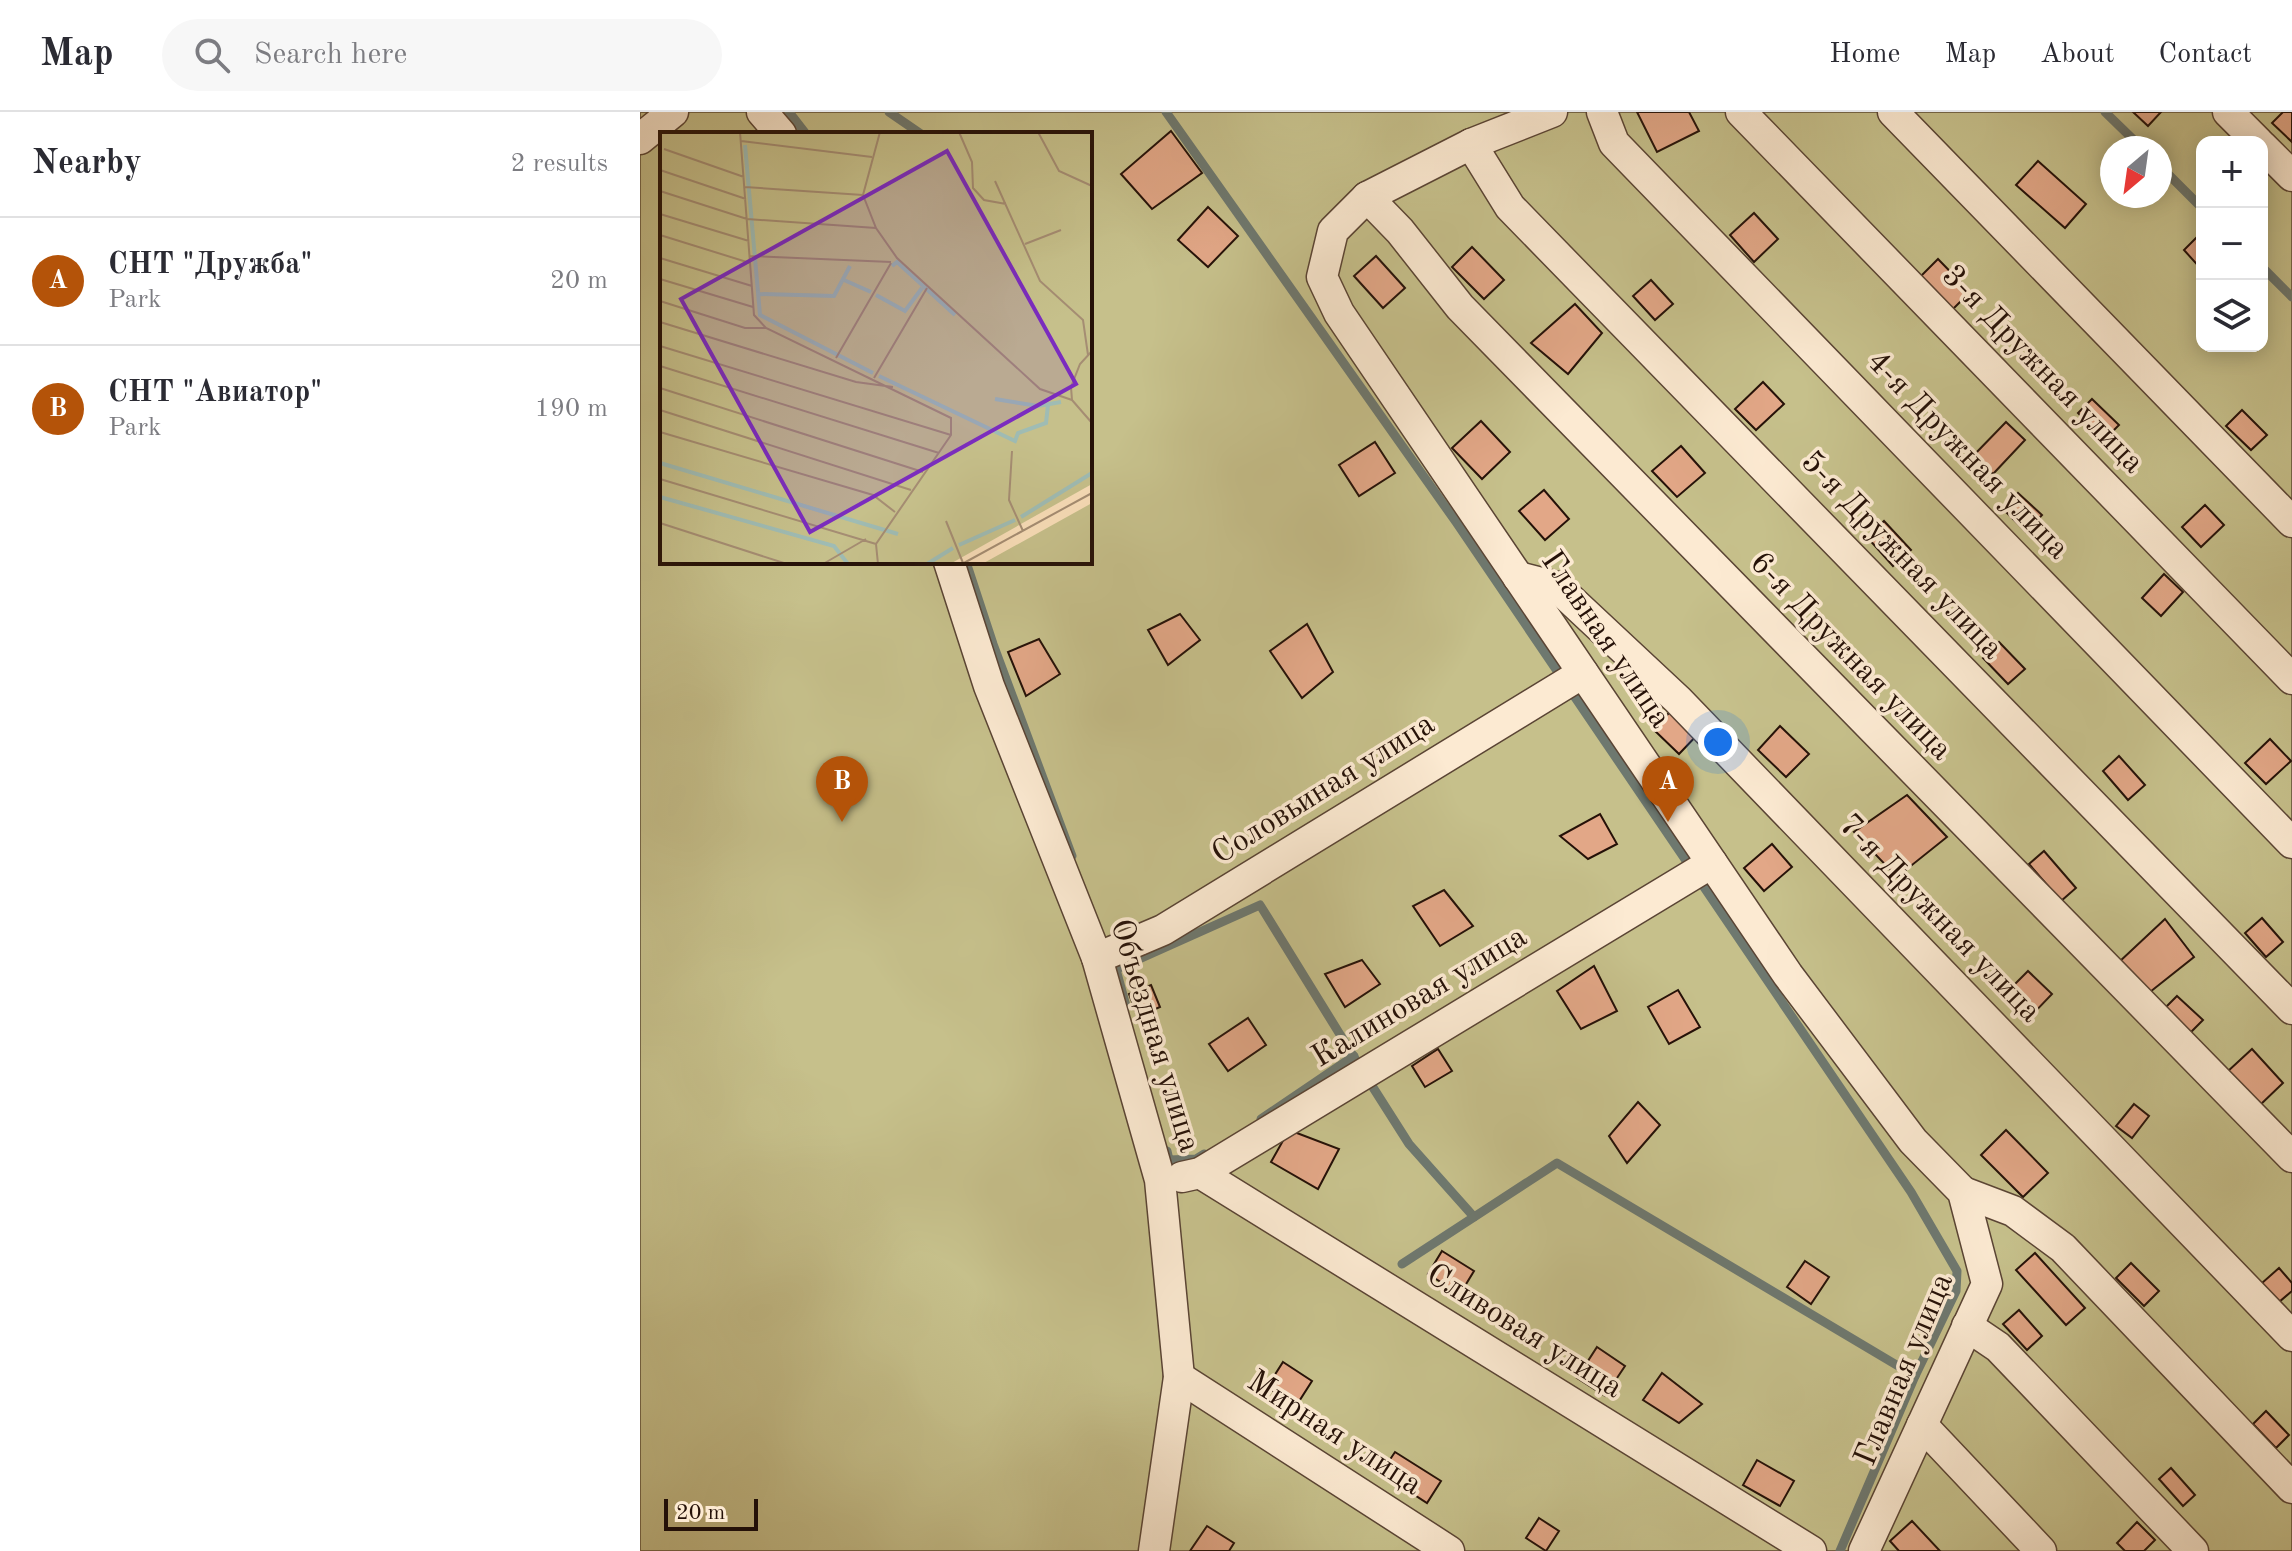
<!DOCTYPE html>
<meta charset="utf-8">
<style>
body{margin:0;font-family:"Old Standard TT",serif;background:#f7f7f7;color:#2b2b33}
.controls{position:absolute;right:24px;top:24px;display:grid;overflow:hidden;border-radius:16px;box-shadow:0 4px 20px #0003}
.controls button{width:72px;height:72px;display:grid;place-items:center;padding:0;border:0;border-bottom:2px solid #e1e1e2;background:#fff;color:#2b2b33;font:40px sans-serif}
.compass{position:absolute;left:1460px;top:24px;width:72px;height:72px;border-radius:50%;background:#fff;box-shadow:0 4px 20px #0003;rotate:209deg}
.scale{position:absolute;left:24px;bottom:20px;width:94px;box-sizing:border-box;padding-left:8px;border:4px solid #251108;border-top:0;font-size:22px;line-height:28px;white-space:nowrap;color:#251108;-webkit-text-stroke:6px #fcead2;paint-order:stroke}
.you{position:absolute;left:1078px;top:630px;width:28px;height:28px;margin:-20px;border:6px solid #fff;border-radius:50%;background:#1a73e8;box-shadow:0 0 0 12px #1a73e833}
.badge{display:grid;place-items:center;width:52px;height:52px;border-radius:50%;background:#b45309;color:#fff;font-size:26px;font-weight:700}
.pin{position:absolute;translate:-50% -66px;filter:drop-shadow(0 2px 4px #0008)}
.pin::after{content:'';position:absolute;top:42px;width:28px;height:24px;background:inherit;clip-path:polygon(0 0,100% 0,50% 100%)}
.list{margin:0;padding:0;list-style:none}
h2{display:flex;justify-content:space-between;align-items:center;height:104px;margin:0;padding:0 32px;font-size:34px}
h2 small{font-size:26px;font-weight:400;color:#7c7c81}
.list li{display:grid;grid-template-columns:52px 1fr auto;gap:24px;align-items:center;box-sizing:border-box;height:128px;padding:0 32px;border-top:2px solid #e1e1e2}
.list b{display:block;font-size:30px;white-space:nowrap}
.list p{margin:0;font-size:26px;white-space:nowrap;color:#7c7c81}
.list em{font-size:26px;font-style:normal;color:#7c7c81}
.icon{flex:none;width:44px;height:44px;fill:none;stroke:currentColor;stroke-width:2;stroke-linecap:round;stroke-linejoin:round}
.map{position:relative;flex:none;width:1652px;height:1439px;overflow:hidden}
header{display:flex;align-items:center;gap:48px;box-sizing:border-box;height:112px;padding:0 40px;background:#fff;border-bottom:2px solid #e1e1e2}
header strong{font-size:38px}
nav{display:flex;gap:44px;margin-inline-start:auto;font-size:28px}
.search{width:560px;height:72px;background:#f7f7f7;display:flex;align-items:center;gap:20px;box-sizing:border-box;padding:0 28px;border-radius:44px;color:#7c7c81;font-size:30px}
main{display:flex}
aside{flex:1;background:#fff}
.map>svg:first-child{display:block}
.green{fill:#c6c08b;stroke:#76684a;stroke-width:2;fill-rule:evenodd}
.lines{fill:none;stroke-linecap:round;stroke-linejoin:round}
.stream{stroke:#6e786f;stroke-width:9}
.building{fill:#e2a787;stroke:#251108;stroke-width:2}
.minor-casing{stroke:#5a4434;stroke-width:33}
.minor{stroke:#fcead2;stroke-width:30}
.labels{text-anchor:middle;dominant-baseline:central;stroke-width:7;stroke-linejoin:round;paint-order:stroke}
.street-label{font-size:32px;fill:#251108;stroke:#fcead2}
.inset-river{fill:none;stroke:#9fbcb4;stroke-width:4}
.inset-road{fill:none;stroke:#a58d73;stroke-width:2}
.view{fill:#7b2cbf;fill-opacity:0.15;stroke:#7b2cbf;stroke-width:4}
.inset-edge{fill:none;stroke:#251108;stroke-width:4}
</style>
<header>
<strong>Map</strong>
<div class="search"><svg class="icon" aria-label="search" viewBox="0 0 24 24"><circle cx="10" cy="10" r="6"/><path d="M15 15l6 6"/></svg>Search here</div>
<nav><a>Home</a><a>Map</a><a>About</a><a>Contact</a></nav>
</header>
<main>
<aside>
<h2>Nearby<small>2 results</small></h2>
<ul class="list">
<li><span class="badge">A</span><div><b>СНТ &quot;Дружба&quot;</b><p>Park</p></div><em>20 m</em></li>
<li><span class="badge">B</span><div><b>СНТ &quot;Авиатор&quot;</b><p>Park</p></div><em>190 m</em></li>
</ul>
</aside>
<div class="map">
<svg width="1652" height="1439" viewBox="0 0 1652 1439">
<rect width="100%" height="100%" fill="#fadfba"/>
<filter id="stains"><feTurbulence type="fractalNoise" baseFrequency=".0025" numOctaves="4"/><feColorMatrix values="0 0 0 0 .2 0 0 0 0 .09 0 0 0 0 .02 0 0 0 .5 -.17"/></filter>
<radialGradient id="worn" r=".72"><stop offset=".6" stop-color="#630" stop-opacity="0"/><stop offset="1" stop-color="#630" stop-opacity=".3"/></radialGradient>
<!-- green -->
<path class="green" d="M0,0H1652V1439H0ZM22,22H450V450H22ZM1562,30H1622V234H1562ZM1472,36H1520V84H1472Z"/>
<g class="lines">
<!-- stream -->
<g class="stream">
<path d="M149,0L166,22"/>
<path d="M249,0L281,22"/>
<path d="M526,0L816,410L1271,1080L1317,1159L1316,1179L1275,1264L1200,1439"/>
<path d="M1465,0L1502,36"/>
<path d="M1520,54L1562,96"/>
<path d="M1622,155L1652,185"/>
<path d="M326,450L353,532L432,744"/>
<path d="M472,843L486,894"/>
<path d="M477,857L620,793L717,950"/>
<path d="M727,966L769,1032L834,1105"/>
<path d="M621,1007L714,944"/>
<path d="M527,1039L529,1048L556,1047L564,1042"/>
<path d="M762,1152L917,1051L1275,1264"/>
</g>
</g>
<!-- building -->
<g class="building">
<path d="M997,0H1049L1059,19L1017,40Z"/>
<path d="M1493,0H1521L1508,14Z"/>
<path d="M1643,0H1652V30L1632,11Z"/>
<path d="M531,19L562,61L512,97L481,62Z"/>
<path d="M1398,49L1446,92L1425,116L1376,73Z"/>
<path d="M568,95L598,124L568,155L538,128Z"/>
<path d="M1114,101L1138,127L1114,150L1090,123Z"/>
<path d="M1562,120V158L1544,138Z"/>
<path d="M832,135L864,168L844,187L812,155Z"/>
<path d="M736,144L765,176L743,196L714,164Z"/>
<path d="M1298,147L1330,180L1311,199L1279,166Z"/>
<path d="M1011,168L1033,192L1015,208L993,184Z"/>
<path d="M935,192L962,221L928,262L891,231Z"/>
<path d="M1123,270L1144,292L1116,318L1095,297Z"/>
<path d="M1452,287L1479,313L1464,328L1438,301Z"/>
<path d="M1602,298L1627,323L1611,338L1586,314Z"/>
<path d="M841,309L870,340L842,367L812,336Z"/>
<path d="M1366,310L1385,328L1353,362L1333,344Z"/>
<path d="M735,330L755,361L719,384L699,353Z"/>
<path d="M1041,334L1065,361L1037,385L1012,359Z"/>
<path d="M904,378L929,407L905,428L879,399Z"/>
<path d="M1378,381L1402,403L1386,420L1363,397Z"/>
<path d="M1565,393L1584,413L1561,435L1542,415Z"/>
<path d="M1244,409L1271,438L1253,454L1227,425Z"/>
<path d="M1524,462L1543,480L1521,504L1502,486Z"/>
<path d="M540,502L560,528L528,553L508,518Z"/>
<path d="M667,512L693,560L662,586L630,539Z"/>
<path d="M399,527L420,562L386,584L368,540Z"/>
<path d="M1359,530L1385,557L1368,572L1343,546Z"/>
<path d="M1036,594L1061,619L1039,642L1013,617Z"/>
<path d="M1140,614L1169,642L1146,665L1118,638Z"/>
<path d="M1630,627L1651,649L1626,672L1605,651Z"/>
<path d="M1479,644L1505,673L1488,688L1463,659Z"/>
<path d="M1267,683L1307,725L1257,765L1214,720Z"/>
<path d="M960,702L977,732L948,747L920,724Z"/>
<path d="M1132,732L1152,755L1124,779L1104,756Z"/>
<path d="M1404,739L1436,776L1421,789L1389,752Z"/>
<path d="M804,778L833,814L800,834L773,794Z"/>
<path d="M1622,806L1643,830L1626,845L1605,821Z"/>
<path d="M1525,807L1554,845L1510,880L1478,851Z"/>
<path d="M722,848L740,872L705,895L685,862Z"/>
<path d="M954,854L977,899L941,917L917,879Z"/>
<path d="M1388,859L1412,882L1390,905L1366,881Z"/>
<path d="M511,873L520,895L498,905L489,882Z"/>
<path d="M1038,878L1060,915L1029,932L1008,895Z"/>
<path d="M1537,884L1563,908L1551,920L1525,896Z"/>
<path d="M608,906L626,933L588,959L569,932Z"/>
<path d="M798,937L812,959L785,975L772,954Z"/>
<path d="M1612,937L1643,971L1619,994L1587,960Z"/>
<path d="M998,990L1020,1013L987,1051L969,1024Z"/>
<path d="M1494,992L1509,1004L1492,1026L1476,1014Z"/>
<path d="M649,1018L699,1037L678,1077L631,1050Z"/>
<path d="M1366,1018L1408,1061L1383,1085L1341,1043Z"/>
<path d="M802,1139L834,1159L820,1182L788,1162Z"/>
<path d="M1395,1141L1445,1196L1426,1213L1376,1158Z"/>
<path d="M1165,1149L1189,1165L1171,1192L1147,1175Z"/>
<path d="M1491,1151L1519,1179L1504,1194L1476,1166Z"/>
<path d="M1639,1156L1652,1171V1179L1639,1190L1622,1171Z"/>
<path d="M1379,1198L1402,1224L1387,1238L1363,1212Z"/>
<path d="M957,1235L985,1254L965,1284L937,1266Z"/>
<path d="M643,1250L672,1269L656,1294L627,1275Z"/>
<path d="M1022,1261L1062,1292L1039,1311L1003,1288Z"/>
<path d="M1626,1299L1649,1323L1636,1336L1613,1312Z"/>
<path d="M755,1340L801,1369L787,1391L741,1361Z"/>
<path d="M1117,1348L1154,1369L1140,1394L1103,1373Z"/>
<path d="M1531,1356L1555,1383L1543,1394L1519,1367Z"/>
<path d="M899,1406L919,1419L906,1439L886,1426Z"/>
<path d="M1272,1409L1300,1439H1259L1250,1429Z"/>
<path d="M1497,1410L1515,1428L1504,1439H1485L1477,1431Z"/>
<path d="M567,1414L594,1431L589,1439H550Z"/>
</g>
<g class="lines">
<defs>
<g id="minor">
<path d="M122,0L141,22"/>
<path d="M912,0L831,32L727,85L693,119L682,165L699,201L1148,863L1273,1029L1323,1080L1347,1172L1224,1439"/>
<path d="M962,0L974,31L1652,731"/>
<path d="M1101,0L1652,567"/>
<path d="M1253,0L1652,410"/>
<path d="M1588,0L1618,30"/>
<path d="M0,27L33,0"/>
<path d="M831,32L870,95L1652,897"/>
<path d="M1622,34L1652,64"/>
<path d="M727,85L760,119L820,195L1652,1045"/>
<path d="M309,450L349,574L457,846L520,1068L539,1265L514,1439"/>
<path d="M878,465L917,475L1038,588L1652,1224"/>
<path d="M457,846L523,818L943,561"/>
<path d="M560,1061L1171,1439"/>
<path d="M542,1065L560,1061L1072,751"/>
<path d="M1323,1080L1373,1099L1423,1136L1652,1376"/>
<path d="M1327,1214L1358,1235L1553,1439"/>
<path d="M539,1265L809,1439"/>
<path d="M1282,1313L1401,1439"/>
</g>
</defs>
<!-- minor casing -->
<use href="#minor" class="minor-casing"/>
<!-- minor -->
<use href="#minor" class="minor"/>
</g>
<g class="labels">
<!-- street labels -->
<g class="street-label">
<text transform="translate(1402 258) rotate(46)">3-я Дружная улица</text>
<text transform="translate(1327 344) rotate(46)">4-я Дружная улица</text>
<text transform="translate(1261 444) rotate(46)">5-я Дружная улица</text>
<text transform="translate(965 528) rotate(56)">Главная улица</text>
<text transform="translate(1210 545) rotate(46)">6-я Дружная улица</text>
<text transform="translate(684 678) rotate(-32)">Соловьиная улица</text>
<text transform="translate(1299 807) rotate(46)">7-я Дружная улица</text>
<text transform="translate(780 886) rotate(-31)">Калиновая улица</text>
<text transform="translate(514 924) rotate(73)">Объездная улица</text>
<text transform="translate(884 1220) rotate(32)">Сливовая улица</text>
<text transform="translate(1265 1258) rotate(-67)">Главная улица</text>
<text transform="translate(694 1322) rotate(33)">Мирная улица</text>
</g>
</g>
<!-- overview -->
<g transform="translate(20 20)">
<rect width="432" height="432" fill="#fadfba"/>
<path d="M0,0H432V352L290,432H0ZM432,371V432H322Z" fill="#c6c08b"/>
<path class="inset-river" d="M85,13L100,183L213,241M232,134L237,130L295,183M184,148L211,160M99,162L174,164L190,134M216,163L245,179L262,156M219,244L355,309L358,301L386,291L388,273M335,267L378,274L401,270M0,331L238,402M0,365L174,414L188,432M361,385L432,341M299,413L355,388M267,432L293,416"/>
<path class="inset-road" d="M80,0L94,183L106,196L291,286V303L216,412L218,432M193,0H227M220,0L203,63L216,96L237,126L380,257L412,268M299,0L312,30L313,56L324,68L346,72M378,0L399,39L432,54M81,9L212,25M4,17L84,45M0,38L86,67M335,49L380,149L423,188L428,223M85,55L203,63M0,59L87,87L216,96M0,82L89,109M0,103L90,131M365,112L401,98M90,124L231,130M0,126L92,154M0,147L93,175M0,169L85,196H106M0,190L196,250L233,255M0,214L291,303M432,219L420,232L411,255L412,268L432,291M176,226L231,131M0,234L279,321M214,246L267,156M0,256L263,340M0,278L251,358M0,300L213,363L235,380M352,319L349,368L363,399M0,347L216,412M286,389L303,431M0,391L127,432M163,432L206,407M302,432L432,361"/>
<path class="view" d="M287,19L416,252L150,400L21,167Z"/>
<rect width="432" height="432" class="inset-edge"/>
</g>
<rect width="100%" height="100%" filter="url(#stains)"/>
<rect width="100%" height="100%" fill="url(#worn)"/>
</svg>
<div class="controls">
<button>+</button>
<button>−</button>
<button><svg class="icon" aria-label="layers" viewBox="0 0 24 24"><path d="M12 4l9 5-9 5-9-5zM3 14l9 5 9-5"/></svg></button>
</div>
<svg class="compass" viewBox="-18 -18 36 36"><path d="M0-13l5 13h-10z" fill="#e53935"/><path d="M0 13l5-13h-10z" fill="#7c7c81"/></svg>
<div class="scale">20 m</div>
<div class="you"></div>
<div class="pin badge" style="left:1028px;top:710px">A</div>
<div class="pin badge" style="left:202px;top:710px">B</div>
</div>
</main>
